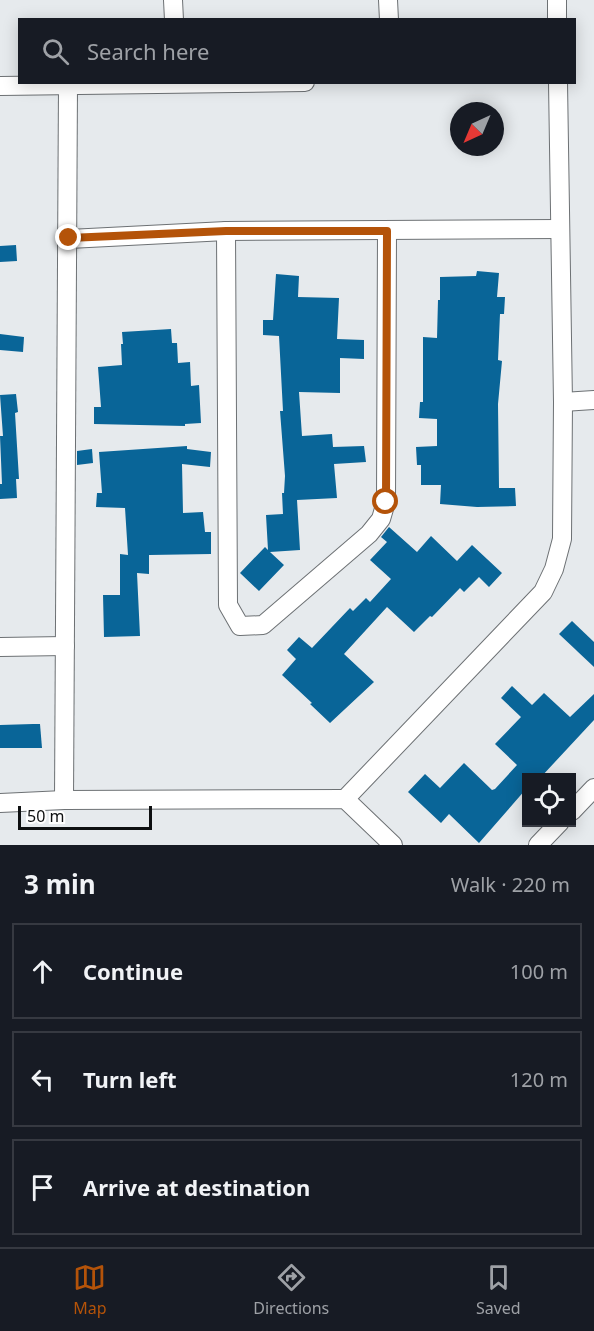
<!DOCTYPE html>
<meta charset="utf-8">
<style>
body{margin:0;font-family:"Noto Sans",sans-serif;background:#20242c;color:#f1f3f6}
.controls{position:absolute;right:18px;bottom:18px;display:grid;overflow:hidden;border-radius:0px;box-shadow:0 3px 15px #0003}
.controls button{width:54px;height:54px;display:grid;place-items:center;padding:0;border:0;border-bottom:2px solid #363941;background:#171b24;color:#f1f3f6;font:30px sans-serif}
.compass{position:absolute;left:450px;top:102px;width:54px;height:54px;border-radius:50%;background:#171b24;box-shadow:0 3px 15px #0003;rotate:224deg}
.scale{position:absolute;left:18px;bottom:15px;width:134px;box-sizing:border-box;padding-left:6px;border:3px solid #0e1011;border-top:0;font-size:16px;line-height:21px;white-space:nowrap;color:#0e1011;-webkit-text-stroke:4px #fff;paint-order:stroke}
.stop{position:absolute;width:18px;height:18px;margin:-14px;border:4px solid #b45309;border-radius:50%;background:#fff}
.stop.end{background:#b45309;border-color:#fff;box-shadow:0 2px 6px #0008}
.list{margin:0;padding:0;list-style:none}
h2{display:flex;justify-content:space-between;align-items:center;height:78px;margin:0;padding:0 24px;font-size:26px}
h2 small{font-size:20px;font-weight:400;color:#9ea1a6}
.list li{display:grid;grid-template-columns:39px 1fr auto;gap:18px;align-items:center;box-sizing:border-box;height:96px;margin:0 12px 12px;padding:0 12px;border:2px solid #363941;border-radius:0px}
.list b{display:block;font-size:22px;white-space:nowrap}
.list em{font-size:20px;font-style:normal;color:#9ea1a6}
.icon{flex:none;width:33px;height:33px;fill:none;stroke:currentColor;stroke-width:2;stroke-linecap:round;stroke-linejoin:round}
.map{position:relative;flex:none;width:594px;height:845px;overflow:hidden}
.search{position:absolute;background:#171b24;box-shadow:0 3px 15px #0003;left:18px;right:18px;top:18px;height:66px;display:flex;align-items:center;gap:15px;box-sizing:border-box;padding:0 21px;border-radius:0px;color:#9ea1a6;font-size:22px}
.sheet{height:402px;background:#171b24}
nav{display:flex;justify-content:space-around;align-items:center;box-sizing:border-box;height:84px;border-top:2px solid #363941;background:#171b24;font-size:16px;color:#9ea1a6}
nav a{display:grid;justify-items:center;gap:3px}
nav .on{color:#b45309}
.map>svg:first-child{display:block}
.building{fill:#096598}
.lines{fill:none;stroke-linecap:round;stroke-linejoin:round}
.minor-casing{stroke:#6d7174;stroke-width:20}
.minor{stroke:#fff;stroke-width:18}
.route{stroke:#b45309;stroke-width:8}
</style>
<div class="map">
<svg width="594" height="845" viewBox="0 0 594 845">
<rect width="100%" height="100%" fill="#e6eaed"/>
<!-- building -->
<g class="building">
<path d="M16,245L17,261L0,262V246Z"/>
<path d="M477,271L499,273L497,297H505L504,314H500L498,360L502,361L498,404L499,488H515L516,506L477,507L440,504L441,485H421V465H417L416,447L437,446V419L419,418L420,402H423V337L437,338L438,300H440V277L476,276Z"/>
<path d="M276,274L299,276L298,297L339,298L337,339L364,340V359L340,358V393L299,392L302,436L332,434L333,447L364,446L366,462L334,464L337,498L297,500L300,550L270,552L284,565L259,591L240,573L265,547L268,550L266,515L283,514L282,493H284L285,476L280,411H283L279,336L263,335V320H273Z"/>
<path d="M171,329L172,343H177L178,363L190,362L191,386L199,385L201,423L185,424V426L94,424V407H101L98,367L122,365L121,344H123L122,332Z"/>
<path d="M0,334L24,337L23,352L0,350Z"/>
<path d="M16,394L18,412L15,413L19,479H16L17,498L0,499V484H2L0,436H3L0,395Z"/>
<path d="M187,446V449L211,452L210,467L182,464L183,513L203,512L205,532H211V554L149,555V574L137,573L140,636L104,637L103,595H120V554L128,555L125,508L96,507L97,493H102L99,452Z"/>
<path d="M92,449L93,463L77,465V451Z"/>
<path d="M389,527L417,552L431,536L457,561L472,545L502,573L489,587L479,577L464,592L460,588L432,617L430,616L414,632L387,607L344,654L374,682L330,723L310,704L312,703L282,675L296,659L287,650L299,637L312,648L350,608L353,611L366,598L370,602L391,579L370,560L387,542L381,537Z"/>
<path d="M572,621L594,642V667L559,634Z"/>
<path d="M512,686L532,705L544,693L570,717L594,694V720L541,777H526V789L479,843L449,814L441,823L408,792L425,774L440,788L464,763L492,790L495,789L517,765L495,744L521,717L501,698Z"/>
<path d="M33,724H40L42,748H0V725Z"/>
</g>
<g class="lines">
<defs>
<g id="minor">
<path d="M173,0L174,20"/>
<path d="M388,0L389,20"/>
<path d="M557,0V20"/>
<path d="M0,86L305,82"/>
<path d="M226,231L228,605L240,626L263,625L369,534L381,519L386,502L387,231"/>
<path d="M69,239L226,231L560,229"/>
<path d="M563,402L594,400"/>
<path d="M0,647L65,646"/>
<path d="M345,799L543,592L554,569L562,539L563,402L558,82"/>
<path d="M64,800L68,85"/>
<path d="M0,803L64,800L345,799L393,845"/>
<path d="M572,811L594,788"/>
<path d="M538,845L560,822"/>
</g>
</defs>
<!-- minor casing -->
<use href="#minor" class="minor-casing"/>
<!-- minor -->
<use href="#minor" class="minor"/>
</g>
<g class="lines">
<!-- route -->
<path class="route" d="M69,238L226,231H387L386,502"/>
</g>
</svg>
<div class="controls">
<button><svg class="icon" aria-label="locate" viewBox="0 0 24 24"><circle cx="12" cy="12" r="6"/><path d="M12 2v4M12 18v4M2 12h4M18 12h4"/></svg></button>
</div>
<svg class="compass" viewBox="-18 -18 36 36"><path d="M0-13l5 13h-10z" fill="#e53935"/><path d="M0 13l5-13h-10z" fill="#9ea1a6"/></svg>
<div class="scale">50 m</div>
<div class="stop" style="left:386px;top:502px"></div>
<div class="stop end" style="left:69px;top:238px"></div>
<div class="search"><svg class="icon" aria-label="search" viewBox="0 0 24 24"><circle cx="10" cy="10" r="6"/><path d="M15 15l6 6"/></svg>Search here</div>
</div>
<section class="sheet">
<h2>3 min<small>Walk · 220 m</small></h2>
<ul class="list">
<li><svg class="icon" aria-label="ahead" viewBox="0 0 24 24"><path d="M12 20V5M6 11l6-6 6 6"/></svg><div><b>Continue</b></div><em>100 m</em></li>
<li><svg class="icon" aria-label="left" viewBox="0 0 24 24"><path d="M17 20v-9H6M10 6l-5 5 5 5"/></svg><div><b>Turn left</b></div><em>120 m</em></li>
<li><svg class="icon" aria-label="arrive" viewBox="0 0 24 24"><path d="M6 21V4h12l-3 4 3 4H6"/></svg><div><b>Arrive at destination</b></div></li>
</ul>
</section>
<nav>
<a class="on"><svg class="icon" aria-label="map" viewBox="0 0 24 24"><path d="M3 6l6-2 6 2 6-2v14l-6 2-6-2-6 2zM9 4v14M15 6v14"/></svg>Map</a>
<a><svg class="icon" aria-label="directions" viewBox="0 0 24 24"><path d="M12 3l9 9-9 9-9-9zM9 14v-3h6M13 9l2 2-2 2"/></svg>Directions</a>
<a><svg class="icon" aria-label="saved" viewBox="0 0 24 24"><path d="M7 4h10v16l-5-4-5 4z"/></svg>Saved</a>
</nav>
